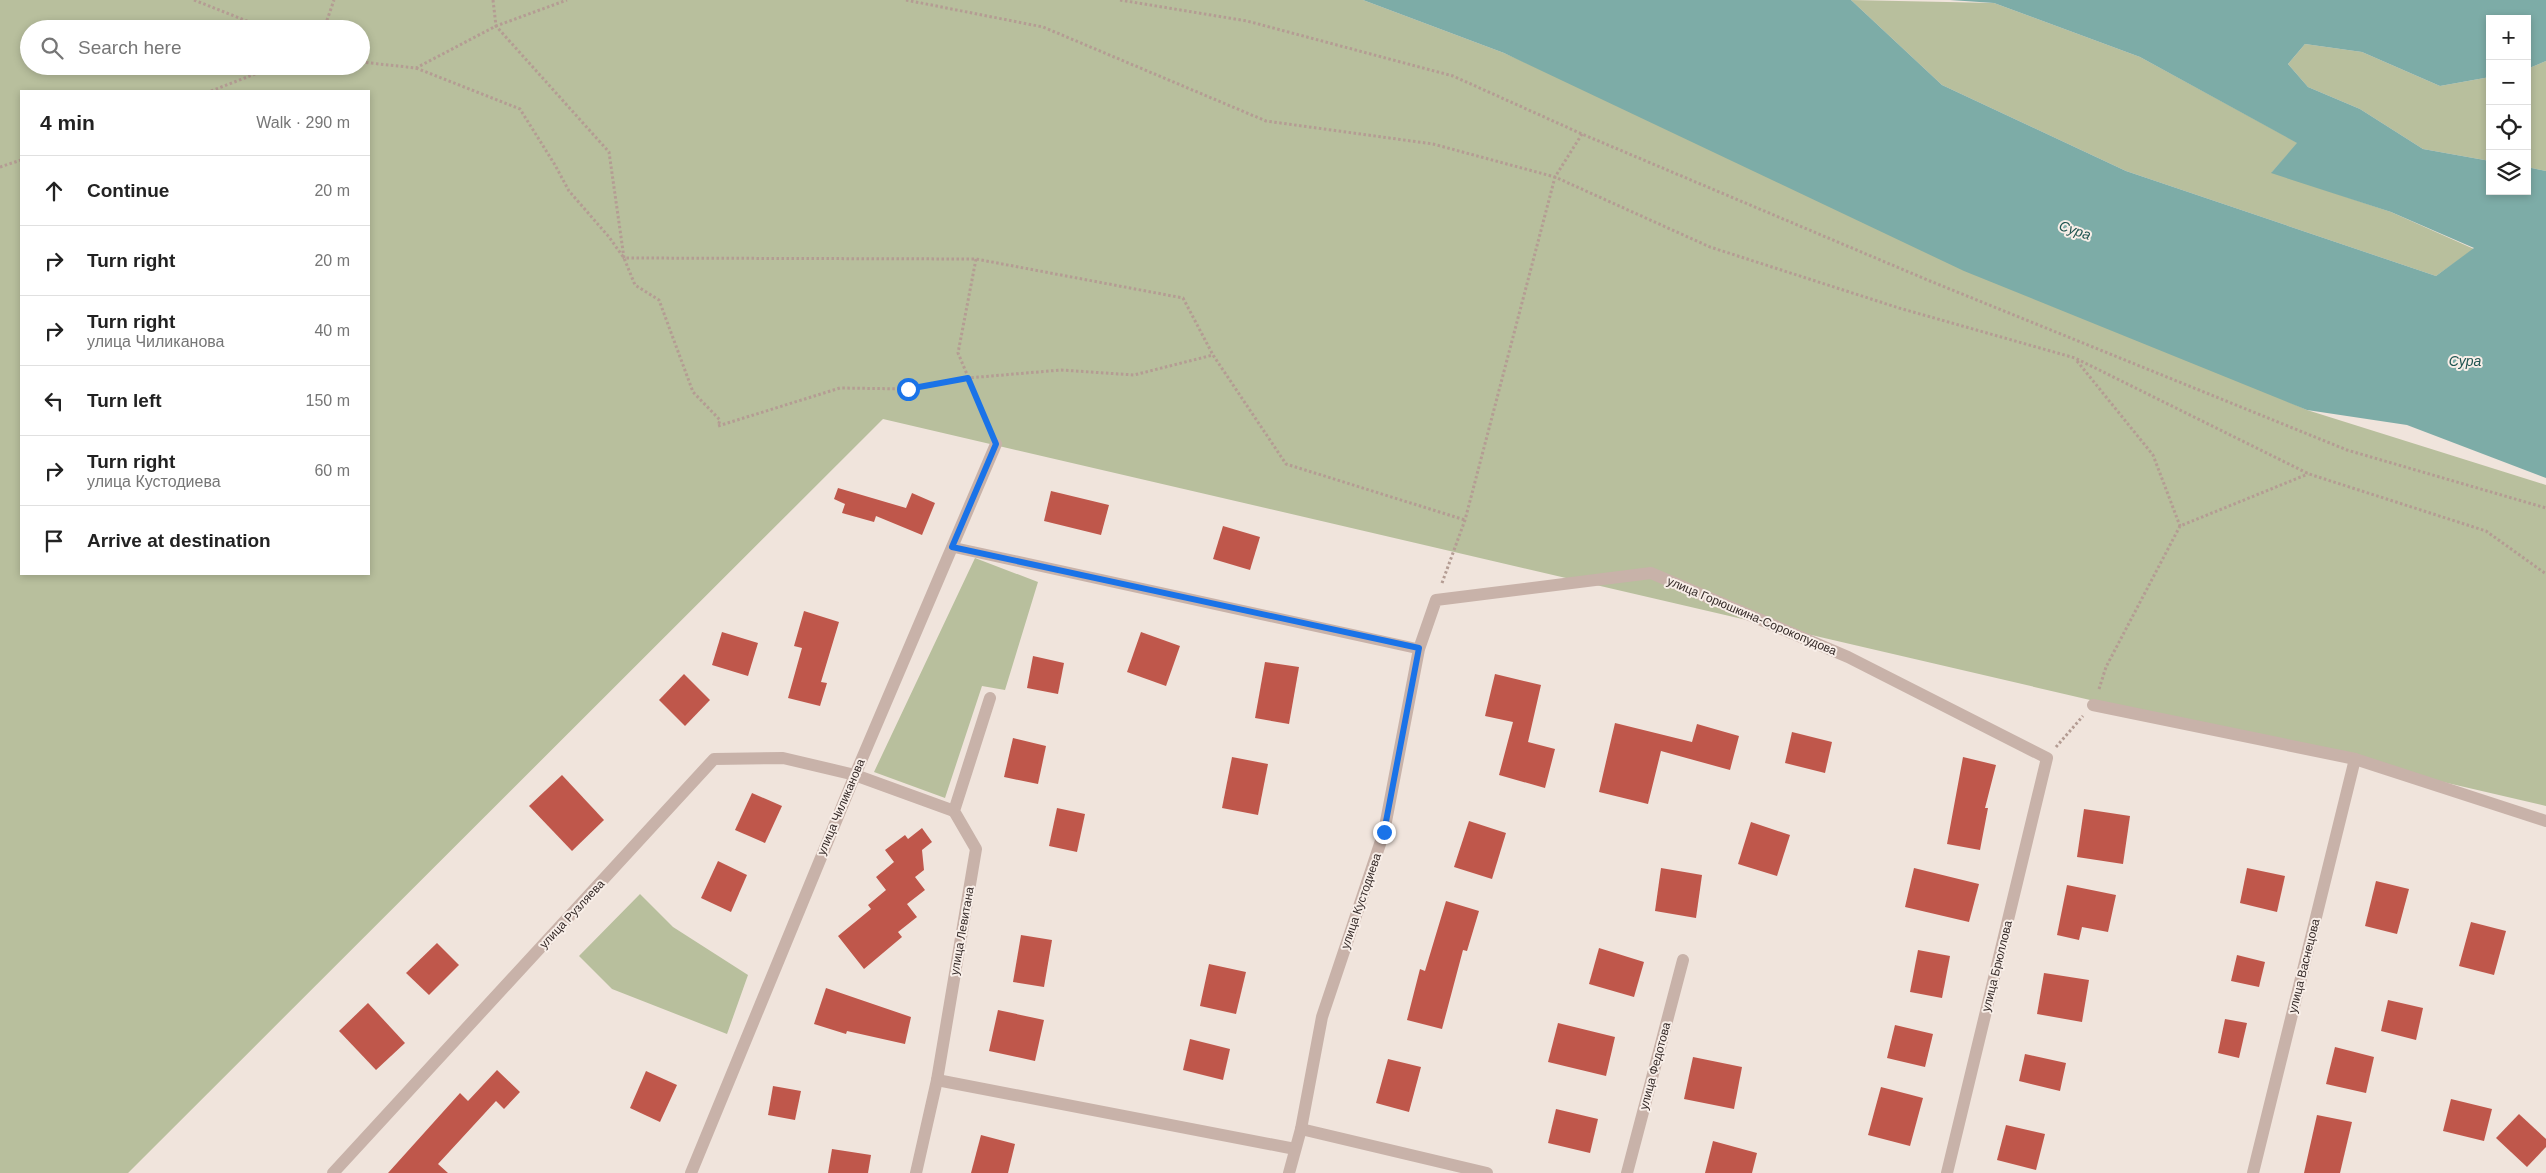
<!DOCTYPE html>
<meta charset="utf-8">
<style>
body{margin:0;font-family:Helvetica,sans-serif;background:#f2f2f2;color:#222}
.controls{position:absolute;right:15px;top:15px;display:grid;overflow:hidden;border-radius:0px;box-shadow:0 2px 8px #0003}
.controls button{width:45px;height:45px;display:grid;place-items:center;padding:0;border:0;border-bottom:1px solid #e0e0e0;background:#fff;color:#222;font:25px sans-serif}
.stop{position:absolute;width:15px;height:15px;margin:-11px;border:4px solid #1a73e8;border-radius:50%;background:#fff}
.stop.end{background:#1a73e8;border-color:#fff;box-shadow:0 1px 5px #0008}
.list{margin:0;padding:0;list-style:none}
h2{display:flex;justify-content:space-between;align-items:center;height:65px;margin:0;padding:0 20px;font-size:21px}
h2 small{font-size:16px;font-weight:400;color:#767676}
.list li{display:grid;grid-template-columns:32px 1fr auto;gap:15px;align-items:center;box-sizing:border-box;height:70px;padding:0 20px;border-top:1px solid #e0e0e0}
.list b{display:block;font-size:19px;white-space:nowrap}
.list p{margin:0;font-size:16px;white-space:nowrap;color:#767676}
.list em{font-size:16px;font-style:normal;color:#767676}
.icon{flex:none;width:28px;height:28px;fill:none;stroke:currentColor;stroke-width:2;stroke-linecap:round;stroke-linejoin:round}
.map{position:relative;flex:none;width:2546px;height:1173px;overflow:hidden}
.search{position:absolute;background:#fff;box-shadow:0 2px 8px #0003;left:20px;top:20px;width:350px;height:55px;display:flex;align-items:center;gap:12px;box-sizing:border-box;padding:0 18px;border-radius:28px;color:#767676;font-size:19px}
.panel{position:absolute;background:#fff;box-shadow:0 2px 8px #0003;left:20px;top:90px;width:350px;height:485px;border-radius:0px}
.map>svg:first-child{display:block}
.green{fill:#b8bf9d;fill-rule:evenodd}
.water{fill:#7daca7}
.building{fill:#bf574b}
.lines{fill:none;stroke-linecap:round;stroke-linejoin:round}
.path{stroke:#b49c93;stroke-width:3;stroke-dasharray:2.5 2.5;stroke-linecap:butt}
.lane{stroke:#c8b2a9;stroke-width:11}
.street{stroke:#c8b2a9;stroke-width:12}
.route{stroke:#1a73e8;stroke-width:6}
.labels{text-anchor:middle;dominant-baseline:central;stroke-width:4;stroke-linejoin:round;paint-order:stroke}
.street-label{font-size:12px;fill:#352a28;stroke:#f8eee8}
.water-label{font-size:14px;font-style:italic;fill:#205450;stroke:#f8eee8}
</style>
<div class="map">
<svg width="2546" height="1173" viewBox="0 0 2546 1173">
<rect width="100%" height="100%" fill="#f0e4dc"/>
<!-- green -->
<g class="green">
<path d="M0,0H1363L1504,53L2307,410L2546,485V806L883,419L128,1173H0ZM29,29H361V66H29ZM21,91H369V574H21Z"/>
<path d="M1851,0L1994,3L2140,57L2298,143L2272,172L2391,212L2474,249L2436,276L2126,171L1942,85Z"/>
<path d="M2305,44L2362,52L2440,86L2490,77V161L2423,149L2360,109L2308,87L2288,64Z"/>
<path d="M2546,61V171L2527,167V69Z"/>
<path d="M975,558L1038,582L1005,690L982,686L945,798L874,772Z"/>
<path d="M640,894L673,927L748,975L727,1034L612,989L579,956Z"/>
</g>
<!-- water -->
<path class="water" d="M1363,0H1851L1942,85L2126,171L2436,276L2474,248L2391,212L2271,173L2297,143L2140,57L1994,3L1950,0H2546V61L2527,69V19H2490V77L2440,86L2362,52L2305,44L2288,64L2308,87L2360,109L2423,149L2490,161V191H2527V167L2546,171V478L2407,425L2307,410L1964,271L1504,53Z"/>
<!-- building -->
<g class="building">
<path d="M838,488L906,508L912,493L935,503L922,535L876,516L874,522L842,513L845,504L834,499Z"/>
<path d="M1051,491L1109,505L1101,535L1044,521Z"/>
<path d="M1223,526L1260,537L1250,570L1213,559Z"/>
<path d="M804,611L839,622L821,682L827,683L820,706L788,698L802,648L794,646Z"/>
<path d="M722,632L758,643L748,676L712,665Z"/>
<path d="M1141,632L1180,646L1166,686L1127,672Z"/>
<path d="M1033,656L1064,663L1058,694L1027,688Z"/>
<path d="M1265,662L1299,667L1289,724L1255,718Z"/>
<path d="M684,674L710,700L685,726L659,700Z"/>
<path d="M1495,674L1541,685L1528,742L1555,749L1545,788L1499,775L1513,722L1485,716Z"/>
<path d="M1615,723L1692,742L1697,724L1739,736L1730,770L1661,751L1648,804L1599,792Z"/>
<path d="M1792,732L1832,742L1825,773L1785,763Z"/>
<path d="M1013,738L1046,746L1038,784L1004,777Z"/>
<path d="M1232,757L1268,764L1258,815L1222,808Z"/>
<path d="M1963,757L1996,765L1985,808H1988L1980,850L1947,844Z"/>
<path d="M562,775L604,820L572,851L529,806Z"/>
<path d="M752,793L782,806L765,843L735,830Z"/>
<path d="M1057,808L1085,814L1077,852L1049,846Z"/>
<path d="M2084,809L2130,816L2123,864L2077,857Z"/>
<path d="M1469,821L1506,833L1492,879L1454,867Z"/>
<path d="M1751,822L1790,835L1777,876L1738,864Z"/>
<path d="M922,828L932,842L922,850L924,870L915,877L925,890L907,904L917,917L898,932L902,937L864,969L838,936L871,909L868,905L886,890L876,877L894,862L885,850L905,835L908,839Z"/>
<path d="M718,861L747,875L731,912L701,898Z"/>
<path d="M1661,868L1702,875L1696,918L1655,911Z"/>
<path d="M1914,868L1979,884L1969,922L1905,907Z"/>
<path d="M2247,868L2285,876L2277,912L2240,903Z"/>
<path d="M2376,881L2409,889L2397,934L2365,926Z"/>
<path d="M2067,885L2116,895L2108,932L2082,927L2079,940L2057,935Z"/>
<path d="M1446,901L1479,911L1467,951L1463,950L1442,1029L1407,1020L1420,969L1425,971Z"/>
<path d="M2471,922L2506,931L2494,975L2459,966Z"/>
<path d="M1021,935L1052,940L1044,987L1013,982Z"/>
<path d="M437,943L459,965L429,995L406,973Z"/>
<path d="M1599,948L1644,962L1634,997L1589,984Z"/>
<path d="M1918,950L1950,956L1942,998L1910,992Z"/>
<path d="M2237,955L2265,962L2259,987L2231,981Z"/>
<path d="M1209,964L1246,972L1236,1014L1200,1006Z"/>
<path d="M2044,973L2089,980L2082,1022L2037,1014Z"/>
<path d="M826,988L911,1017L905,1044L847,1031L846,1034L814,1024Z"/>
<path d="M2388,1000L2423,1008L2416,1040L2381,1031Z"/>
<path d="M368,1003L405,1043L376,1070L339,1031Z"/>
<path d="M998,1010L1044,1020L1035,1061L989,1051Z"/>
<path d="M2225,1019L2247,1023L2239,1058L2218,1053Z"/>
<path d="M1558,1023L1615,1037L1606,1076L1548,1062Z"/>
<path d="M1895,1025L1933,1034L1925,1067L1887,1058Z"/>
<path d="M1190,1039L1230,1049L1223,1080L1183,1070Z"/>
<path d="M2335,1047L2374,1057L2366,1093L2326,1084Z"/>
<path d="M2025,1054L2066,1063L2060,1091L2019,1081Z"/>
<path d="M1693,1057L1742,1067L1734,1109L1684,1099Z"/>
<path d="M1388,1059L1421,1067L1409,1112L1376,1103Z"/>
<path d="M497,1070L520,1092L504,1109L496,1101L438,1164L448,1173H388L460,1093L468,1101Z"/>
<path d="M646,1071L677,1085L660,1122L630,1108Z"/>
<path d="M773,1086L801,1091L795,1120L768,1115Z"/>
<path d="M1881,1087L1923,1098L1910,1146L1868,1135Z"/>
<path d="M2451,1099L2492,1109L2484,1141L2443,1131Z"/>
<path d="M1556,1109L1598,1119L1590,1153L1548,1143Z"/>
<path d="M2519,1114L2546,1139V1147L2527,1167L2496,1138Z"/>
<path d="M2317,1115L2352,1122L2340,1173H2304Z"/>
<path d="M2006,1125L2045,1134L2036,1170L1997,1160Z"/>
<path d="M981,1135L1015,1144L1008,1173H971Z"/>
<path d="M1713,1141L1757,1153L1752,1173H1705Z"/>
<path d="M832,1149L871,1155L868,1173H828Z"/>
</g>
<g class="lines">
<!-- path -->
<g class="path">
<path d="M194,0L267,29"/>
<path d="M493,0L496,26L609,152L624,258L976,259L1183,298L1213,355"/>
<path d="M906,0L1043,27L1266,121L1433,144L1555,177L1710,247L1899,308L2075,358L2309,474L2486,531L2546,574"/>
<path d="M1120,0L1247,21L1453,76L1582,134L1930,281L2347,450L2546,508"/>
<path d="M330,29L326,23L334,0"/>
<path d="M361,62L416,68L496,26L567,0"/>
<path d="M416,68L520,109L555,165L569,191L609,237L624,258L635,285L659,300L693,392L720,420L718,426L840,388L908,389L968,378L1061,370L1134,375L1213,355L1286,464L1465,520"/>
<path d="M211,91L255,74L316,66"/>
<path d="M0,167L21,160"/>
<path d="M976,259L958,353L991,431"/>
<path d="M2077,361L2153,455L2180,526"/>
<path d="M1442,583L1465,520L1555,177L1582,134"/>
<path d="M2099,689L2106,667L2180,526L2308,474"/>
<path d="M2056,747L2083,716"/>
</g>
<!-- lane -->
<path class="lane" d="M952,547L1419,649"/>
<!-- street -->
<g class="street">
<path d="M2093,705L2355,759L2546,821"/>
<path d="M937,1080L1295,1149"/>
<path d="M1301,1129L1487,1173"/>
<path d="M333,1173L714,759L783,758L855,775L954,811"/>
<path d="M691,1173L855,775L996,444"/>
<path d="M916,1173L937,1080L976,849L954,811L990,698"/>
<path d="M1289,1173L1301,1129L1322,1017L1384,832L1419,649L1436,600L1651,573L1848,657L2047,758L1947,1173"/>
<path d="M1627,1173L1683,960"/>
<path d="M2253,1173L2355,759"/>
</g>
</g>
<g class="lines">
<!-- route -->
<path class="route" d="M908,389L968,378L996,444L952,547L1419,648L1384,832"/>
</g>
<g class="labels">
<!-- street labels -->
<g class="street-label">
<text transform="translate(1752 616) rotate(23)">улица Горюшкина-Сорокопудова</text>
<text transform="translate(841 807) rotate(-67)">улица Чиликанова</text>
<text transform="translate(1361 901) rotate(-71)">улица Кустодиева</text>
<text transform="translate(572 914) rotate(-47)">улица Рузляева</text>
<text transform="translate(962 931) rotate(-80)">улица Левитана</text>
<text transform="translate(1997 966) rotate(-76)">улица Брюллова</text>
<text transform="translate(2304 966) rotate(-76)">улица Васнецова</text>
<text transform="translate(1655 1066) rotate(-75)">улица Федотова</text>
</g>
<!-- water labels -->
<g class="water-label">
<text transform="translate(2075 230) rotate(19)">Сура</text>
<text x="2465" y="361">Сура</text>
</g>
</g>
</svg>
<div class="controls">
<button>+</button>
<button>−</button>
<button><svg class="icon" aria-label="locate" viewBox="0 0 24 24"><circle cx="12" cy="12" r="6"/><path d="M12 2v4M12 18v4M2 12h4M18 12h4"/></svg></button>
<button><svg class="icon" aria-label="layers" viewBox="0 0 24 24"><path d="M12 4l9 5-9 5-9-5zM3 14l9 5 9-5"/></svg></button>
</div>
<div class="stop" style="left:908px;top:389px"></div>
<div class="stop end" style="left:1384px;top:832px"></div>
<div class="search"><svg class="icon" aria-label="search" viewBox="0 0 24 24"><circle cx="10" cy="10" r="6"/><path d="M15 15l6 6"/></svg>Search here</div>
<section class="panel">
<h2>4 min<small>Walk · 290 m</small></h2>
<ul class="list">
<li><svg class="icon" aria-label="ahead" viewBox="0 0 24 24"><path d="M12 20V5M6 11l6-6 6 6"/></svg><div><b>Continue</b></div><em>20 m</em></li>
<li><svg class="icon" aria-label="right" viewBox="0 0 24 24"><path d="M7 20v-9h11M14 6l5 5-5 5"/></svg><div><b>Turn right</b></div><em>20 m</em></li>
<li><svg class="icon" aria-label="right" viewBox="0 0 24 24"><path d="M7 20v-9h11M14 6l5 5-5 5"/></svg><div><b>Turn right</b><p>улица Чиликанова</p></div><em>40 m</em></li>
<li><svg class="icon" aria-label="left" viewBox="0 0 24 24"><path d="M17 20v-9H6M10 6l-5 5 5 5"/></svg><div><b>Turn left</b></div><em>150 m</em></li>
<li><svg class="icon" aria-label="right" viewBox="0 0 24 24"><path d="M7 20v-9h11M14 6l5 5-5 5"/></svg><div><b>Turn right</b><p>улица Кустодиева</p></div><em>60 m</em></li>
<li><svg class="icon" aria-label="arrive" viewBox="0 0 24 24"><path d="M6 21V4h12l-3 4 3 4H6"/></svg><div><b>Arrive at destination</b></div></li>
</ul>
</section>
</div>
